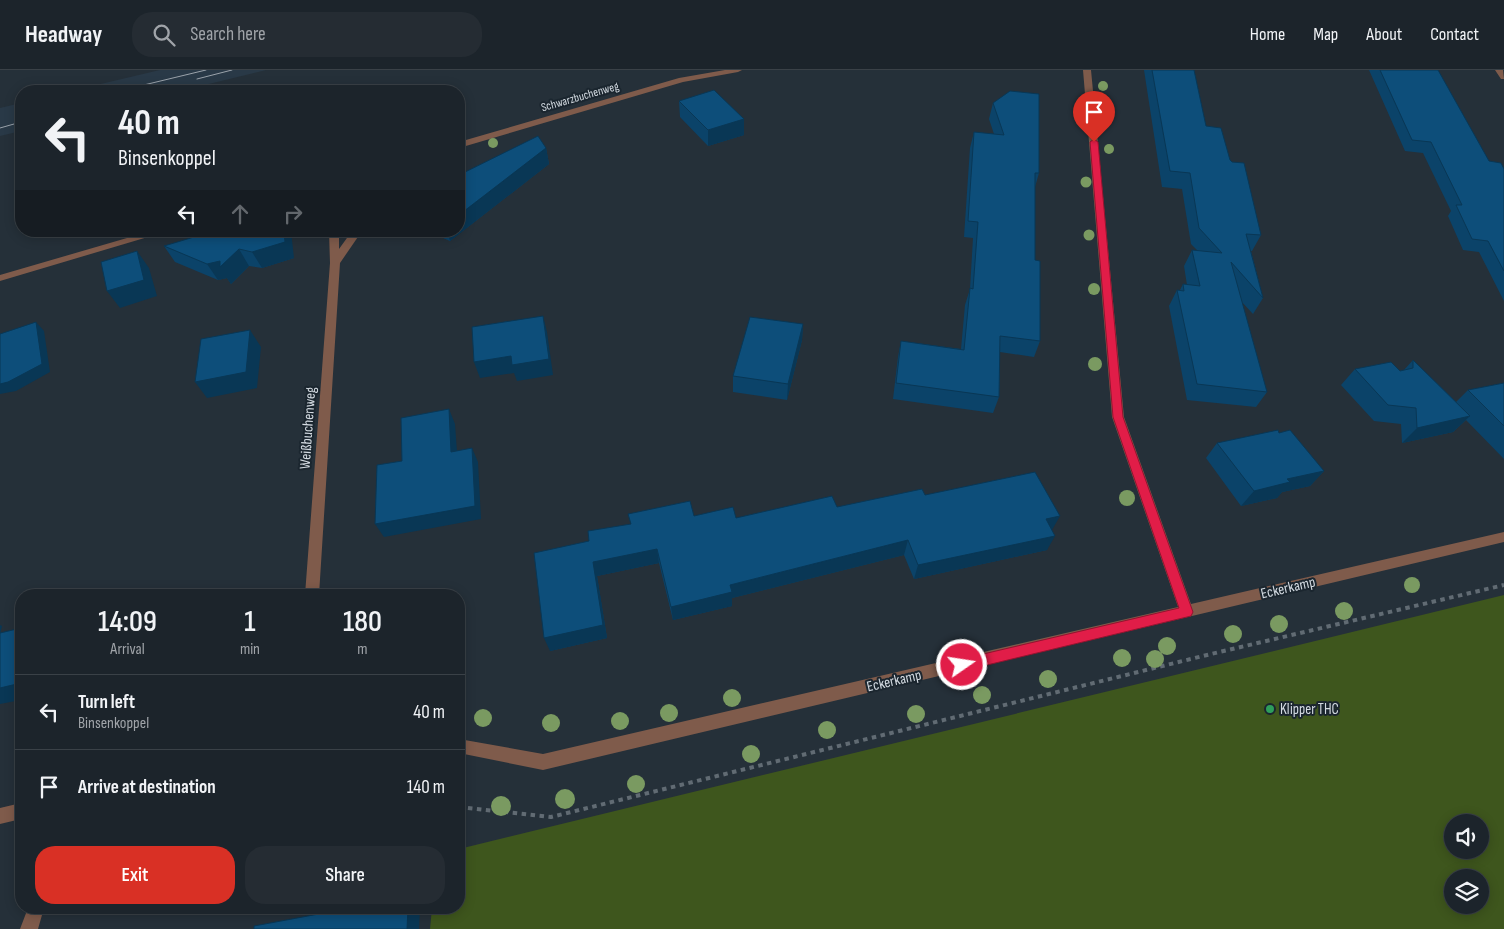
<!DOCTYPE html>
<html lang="en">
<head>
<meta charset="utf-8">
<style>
	:root { --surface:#1c242b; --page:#252c33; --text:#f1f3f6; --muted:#a0a4a9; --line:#3a4147; --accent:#d93025 }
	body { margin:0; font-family:"Sofia Sans Condensed",sans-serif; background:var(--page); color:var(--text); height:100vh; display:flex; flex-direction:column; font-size:19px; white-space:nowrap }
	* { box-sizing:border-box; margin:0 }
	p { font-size:16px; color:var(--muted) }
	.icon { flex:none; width:28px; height:28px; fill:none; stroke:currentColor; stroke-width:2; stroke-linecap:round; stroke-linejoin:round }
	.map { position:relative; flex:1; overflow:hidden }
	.details { position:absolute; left:15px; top:519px; width:450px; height:325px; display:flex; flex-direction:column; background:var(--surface); border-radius:20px; box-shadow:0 2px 12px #0003,0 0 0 1px var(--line) }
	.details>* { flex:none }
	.hud { position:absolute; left:15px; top:15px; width:450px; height:152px; border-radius:20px; box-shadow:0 2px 12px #0003,0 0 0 1px var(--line); background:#1c242b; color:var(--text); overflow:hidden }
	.fabs { position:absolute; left:1444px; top:744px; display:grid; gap:10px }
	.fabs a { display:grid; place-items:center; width:45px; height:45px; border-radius:50%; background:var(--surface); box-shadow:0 2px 12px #0003,0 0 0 1px var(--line); font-size:25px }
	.pin { position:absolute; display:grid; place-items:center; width:42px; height:42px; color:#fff; margin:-51px -21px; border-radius:50% 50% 50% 0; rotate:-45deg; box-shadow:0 0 5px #0007 }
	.pin .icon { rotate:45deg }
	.me { position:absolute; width:55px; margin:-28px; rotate:77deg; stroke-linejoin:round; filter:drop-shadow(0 0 4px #0008) }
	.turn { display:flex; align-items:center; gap:18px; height:105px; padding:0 20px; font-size:22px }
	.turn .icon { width:65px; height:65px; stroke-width:2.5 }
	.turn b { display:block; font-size:35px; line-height:42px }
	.lanes { display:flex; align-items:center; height:48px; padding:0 20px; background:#0003; justify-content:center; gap:25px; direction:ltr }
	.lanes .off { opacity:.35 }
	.eta { display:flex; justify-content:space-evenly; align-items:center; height:85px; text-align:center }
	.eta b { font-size:30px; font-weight:600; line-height:35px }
	.button { display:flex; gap:10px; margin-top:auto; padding:10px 20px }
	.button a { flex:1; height:58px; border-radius:20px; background:var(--accent); color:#fff; font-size:20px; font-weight:600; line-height:58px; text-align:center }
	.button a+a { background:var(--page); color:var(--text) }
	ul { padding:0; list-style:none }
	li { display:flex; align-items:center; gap:15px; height:75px; padding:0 20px; border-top:1px solid var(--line) }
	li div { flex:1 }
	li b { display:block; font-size:19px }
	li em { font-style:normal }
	header { display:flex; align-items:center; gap:30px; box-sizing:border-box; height:70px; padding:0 25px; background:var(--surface); border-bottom:1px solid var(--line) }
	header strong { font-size:24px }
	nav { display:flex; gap:28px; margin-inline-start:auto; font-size:18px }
	.search { width:350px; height:45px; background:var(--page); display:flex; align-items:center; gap:12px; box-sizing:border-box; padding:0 18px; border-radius:20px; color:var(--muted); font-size:19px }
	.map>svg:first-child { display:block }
	.built { fill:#293947 }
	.green { fill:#3e561d; fill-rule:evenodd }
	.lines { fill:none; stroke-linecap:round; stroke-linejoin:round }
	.path { stroke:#616b73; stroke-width:4; stroke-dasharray:4.5 4.5; stroke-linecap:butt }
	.minor { fill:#7f5b4b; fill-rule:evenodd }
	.tram { stroke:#9ba3ab; stroke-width:1 }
	.tree { fill:#7a9a61 }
	.wall { fill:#0b4369 }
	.shaded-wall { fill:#093755 }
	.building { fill:#0d4e7a; stroke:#093755 }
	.route { fill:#e11d48; stroke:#92132f }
	.leisure-dot { fill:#2e9e5b; stroke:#1b262f; stroke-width:2 }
	.labels { text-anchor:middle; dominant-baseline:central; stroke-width:4; stroke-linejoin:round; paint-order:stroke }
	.far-street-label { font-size:12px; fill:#d3dae1; stroke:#1b262f }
	.street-label { font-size:15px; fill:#d3dae1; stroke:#1b262f }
	.poi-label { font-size:15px; fill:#d3dae1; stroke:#1b262f; text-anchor:start }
</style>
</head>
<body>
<header>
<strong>Headway</strong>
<div class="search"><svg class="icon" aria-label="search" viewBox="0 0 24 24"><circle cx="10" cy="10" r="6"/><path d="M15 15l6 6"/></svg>Search here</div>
<nav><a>Home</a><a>Map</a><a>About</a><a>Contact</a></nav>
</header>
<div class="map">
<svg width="1504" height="859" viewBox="0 0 1504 859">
	<rect width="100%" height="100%" fill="#253039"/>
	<path class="built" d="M160,0H266L180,21H71Z
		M21,33V61L0,66V38Z"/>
	<path class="green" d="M1504,525V859H430L432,838H459V779ZM1452,752H1480V780H1452ZM1452,808H1480V835H1452Z"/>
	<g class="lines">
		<path class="path" d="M459,737L551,747L1211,584L1504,515"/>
		<path class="minor" d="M725,0H742L738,2L683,12L459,78V72L679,8Z
			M1083,0H1091L1124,347L1191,534L1504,462V472L543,700L459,683V669L543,684L1178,537L1112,347Z
			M1495,0H1503L1504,9H1501Z
			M151,161H168L0,211V205Z
			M329,161H339V179L352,161H362L340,193L319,525H305L330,193Z
			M21,733V749L0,754V738Z
			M28,838H44L38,859H20Z"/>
		<path class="tram" d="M197,9L232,0
			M119,21L206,0
			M0,58L21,52"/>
	</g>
	<g class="tree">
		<circle cx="1103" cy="16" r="5"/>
		<circle cx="1080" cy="43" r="5"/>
		<circle cx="493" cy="73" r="5"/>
		<circle cx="1109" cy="79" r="5"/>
		<circle cx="1086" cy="112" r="5.5"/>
		<circle cx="1089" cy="165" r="5.5"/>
		<circle cx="1094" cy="219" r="6"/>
		<circle cx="1095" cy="294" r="7"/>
		<circle cx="1127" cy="428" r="8"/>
		<circle cx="1412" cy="515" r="8"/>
		<circle cx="1344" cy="541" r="9"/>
		<circle cx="1279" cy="554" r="9"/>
		<circle cx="1233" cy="564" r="9"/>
		<circle cx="1167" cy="576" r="9"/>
		<circle cx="1122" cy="588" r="9"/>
		<circle cx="1155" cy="589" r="9"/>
		<circle cx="1048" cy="609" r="9"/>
		<circle cx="982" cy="625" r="9"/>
		<circle cx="732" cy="628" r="9"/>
		<circle cx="669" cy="643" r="9"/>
		<circle cx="916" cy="644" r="9"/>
		<circle cx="483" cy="648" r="9"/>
		<circle cx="620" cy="651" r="9"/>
		<circle cx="551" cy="653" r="9"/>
		<circle cx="827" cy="660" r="9"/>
		<circle cx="751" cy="684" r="9"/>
		<circle cx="636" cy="714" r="9"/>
		<circle cx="565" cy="729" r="10"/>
		<circle cx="501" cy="736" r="10"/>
	</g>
	<path class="wall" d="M1144,0H1194L1206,56L1230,90L1261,165L1252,181H1251L1263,228L1253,244L1241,231L1267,322L1256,337L1187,330L1169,236L1177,220H1180L1183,214L1187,215L1184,196L1192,180H1197L1191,174L1182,119L1162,117Z
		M1369,0H1438L1489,91L1504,99V231L1479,182L1463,180L1448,146L1451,141L1423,83L1405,81Z
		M679,31L744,49V65L708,76L680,47Z
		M993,33L1039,103L1035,117V190L1040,271L1034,287L1000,282L999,327L993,343L893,329L898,287L901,271L961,279L965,235L970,219L973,168L964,167L970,78L974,62L994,64L989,49Z
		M546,78L549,94L450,171L427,161H459Z
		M214,161L294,188L262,198L249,196L231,214L227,208L218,210L175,192L164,176Z
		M803,254L802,270L787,330L733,322V306Z
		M1413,290L1456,332L1468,320L1504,313V389L1466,350L1453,362L1402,373L1401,354L1374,351L1341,315L1355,299L1400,301L1404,300Z
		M1279,363L1324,401L1310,416L1282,422L1277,428L1241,436L1206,388L1217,373Z
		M925,425L1052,460L1047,480L914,509L904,485L732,528V536L673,550L659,493L597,506L607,568L550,581L589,471L694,446L736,448L837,437Z"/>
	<path class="shaded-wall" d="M744,49V65L708,76V60Z
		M546,78L549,94L450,171L447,161H459V145Z
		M284,161H291L294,188L262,198L252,182Z
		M239,179L249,196L231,214L227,208L218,210L207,194Z
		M137,181L149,198L157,226L120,238L107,221Z
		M543,246L547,262L553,305L517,311L514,303L480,308L474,292Z
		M36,252L44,261L50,302L16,321L0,324V314Z
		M803,254L802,270L787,330L788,314Z
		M250,260L261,277L257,318L207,328L195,312Z
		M449,339L455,354L458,396L451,382Z
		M1470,346L1453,362L1402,373L1417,358Z
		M472,378L478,392L481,449L384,467L375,454Z
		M1324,401L1310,416L1282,422L1277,428L1241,436L1254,421L1287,409Z
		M1060,446L1052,460L1046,449Z
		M1055,466L1047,480L914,509L918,495Z
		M908,470L904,485L732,528V536L673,550L671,537L730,515Z
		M657,479L659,493L597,506L607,568L550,581L544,568L593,492Z
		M0,555L2,556L0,564Z
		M21,613V630L0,634V618Z
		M408,838H420L419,859H407Z"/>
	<path class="building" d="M1152,0H1194L1206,56L1221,58L1230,90L1232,92L1244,93L1261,165L1246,164L1263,228L1231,192L1267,322L1197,314L1177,220L1184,221L1183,214L1200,216L1192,180L1222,183L1199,158L1190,103L1170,101Z
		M1380,0H1438L1489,91L1501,93L1504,99V201L1488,171L1472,169L1456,135H1462L1431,72L1412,70Z
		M364,19L365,21H356Z
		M714,20L744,49L708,60L679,31Z
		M1010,21L1039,24V103H1035V190L1040,191V271L1000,266L999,327L896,313L901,271L964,280L970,218L973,219L978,152L968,151L974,62L1004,65L993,33Z
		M538,66L546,78L459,145V105Z
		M214,161H284L285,172L252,182L239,179L220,197V191L207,194L164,176Z
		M137,181L144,210L107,221L101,192Z
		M543,246L549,289L512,295L511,286L474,292L472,257Z
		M750,247L803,254L788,314L733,306Z
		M36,252L42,294L8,312L0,314V264Z
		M250,260L246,302L195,312L201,269Z
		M1413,290L1470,346L1417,358L1416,338L1388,335L1355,299L1391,292L1400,301L1413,298Z
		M1504,313V356L1468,320Z
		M449,339L451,382L472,378L475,436L375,454L377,395L402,391L401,348Z
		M1278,360L1279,363L1290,360L1324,401L1287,409L1290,412L1254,421L1217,373Z
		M1035,402L1060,446L1046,449L1055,466L918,495L908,470L730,515L732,522L671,537L657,479L593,492L603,555L544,568L534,483L589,471L588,461L631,454L628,444L690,431L694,446L733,437L736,448L832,426L837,437L922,419L925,425Z
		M21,558V613L0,618V563Z
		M351,838H408L407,859H254V856Z"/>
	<path class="route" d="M1094,69L1098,72L1123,347L1193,542L1191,546L1187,547L962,601L957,599L955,595L957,591L962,589L1179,538L1113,347L1090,72Z"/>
	<circle class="leisure-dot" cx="1270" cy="639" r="5"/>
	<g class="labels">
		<g class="far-street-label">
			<text transform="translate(580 27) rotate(-16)">Schwarzbuchenweg</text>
		</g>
		<g class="street-label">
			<text transform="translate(308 358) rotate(-86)">Weißbuchenweg</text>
			<text transform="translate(1288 518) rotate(-13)">Eckerkamp</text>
			<text transform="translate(894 611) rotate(-13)">Eckerkamp</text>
		</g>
		<g class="poi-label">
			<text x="1280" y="639">Klipper THC</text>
		</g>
	</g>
</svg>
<div class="fabs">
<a><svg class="icon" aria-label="sound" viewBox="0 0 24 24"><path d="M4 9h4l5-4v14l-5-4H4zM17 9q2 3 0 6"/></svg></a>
<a><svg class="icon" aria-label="layers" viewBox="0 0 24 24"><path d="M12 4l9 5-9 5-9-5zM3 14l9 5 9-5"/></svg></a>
</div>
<div class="pin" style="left:1094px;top:72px;background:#d93025"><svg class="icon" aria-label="arrive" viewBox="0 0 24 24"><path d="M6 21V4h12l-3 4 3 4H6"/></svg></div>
<svg class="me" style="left:962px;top:595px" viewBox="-20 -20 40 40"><circle r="17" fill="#e11d48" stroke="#fff" stroke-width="3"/><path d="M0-11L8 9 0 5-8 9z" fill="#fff"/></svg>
<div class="hud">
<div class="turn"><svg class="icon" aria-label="left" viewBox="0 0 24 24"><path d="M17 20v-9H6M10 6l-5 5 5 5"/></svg><div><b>40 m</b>Binsenkoppel</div></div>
<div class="lanes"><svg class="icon" aria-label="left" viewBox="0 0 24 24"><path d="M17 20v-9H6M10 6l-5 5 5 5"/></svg><svg class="icon off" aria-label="ahead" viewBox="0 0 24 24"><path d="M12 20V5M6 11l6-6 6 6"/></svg><svg class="icon off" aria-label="right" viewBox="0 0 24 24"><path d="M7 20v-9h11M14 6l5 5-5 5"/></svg></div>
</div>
<section class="details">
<div class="eta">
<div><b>14:09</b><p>Arrival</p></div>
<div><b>1</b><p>min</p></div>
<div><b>180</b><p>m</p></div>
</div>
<ul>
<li><svg class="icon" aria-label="left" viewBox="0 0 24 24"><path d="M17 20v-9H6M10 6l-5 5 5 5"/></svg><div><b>Turn left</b><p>Binsenkoppel</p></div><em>40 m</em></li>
<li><svg class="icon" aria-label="arrive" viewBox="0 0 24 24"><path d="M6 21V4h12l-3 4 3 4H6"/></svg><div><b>Arrive at destination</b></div><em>140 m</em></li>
</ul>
<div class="button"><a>Exit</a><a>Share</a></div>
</section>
</div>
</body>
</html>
